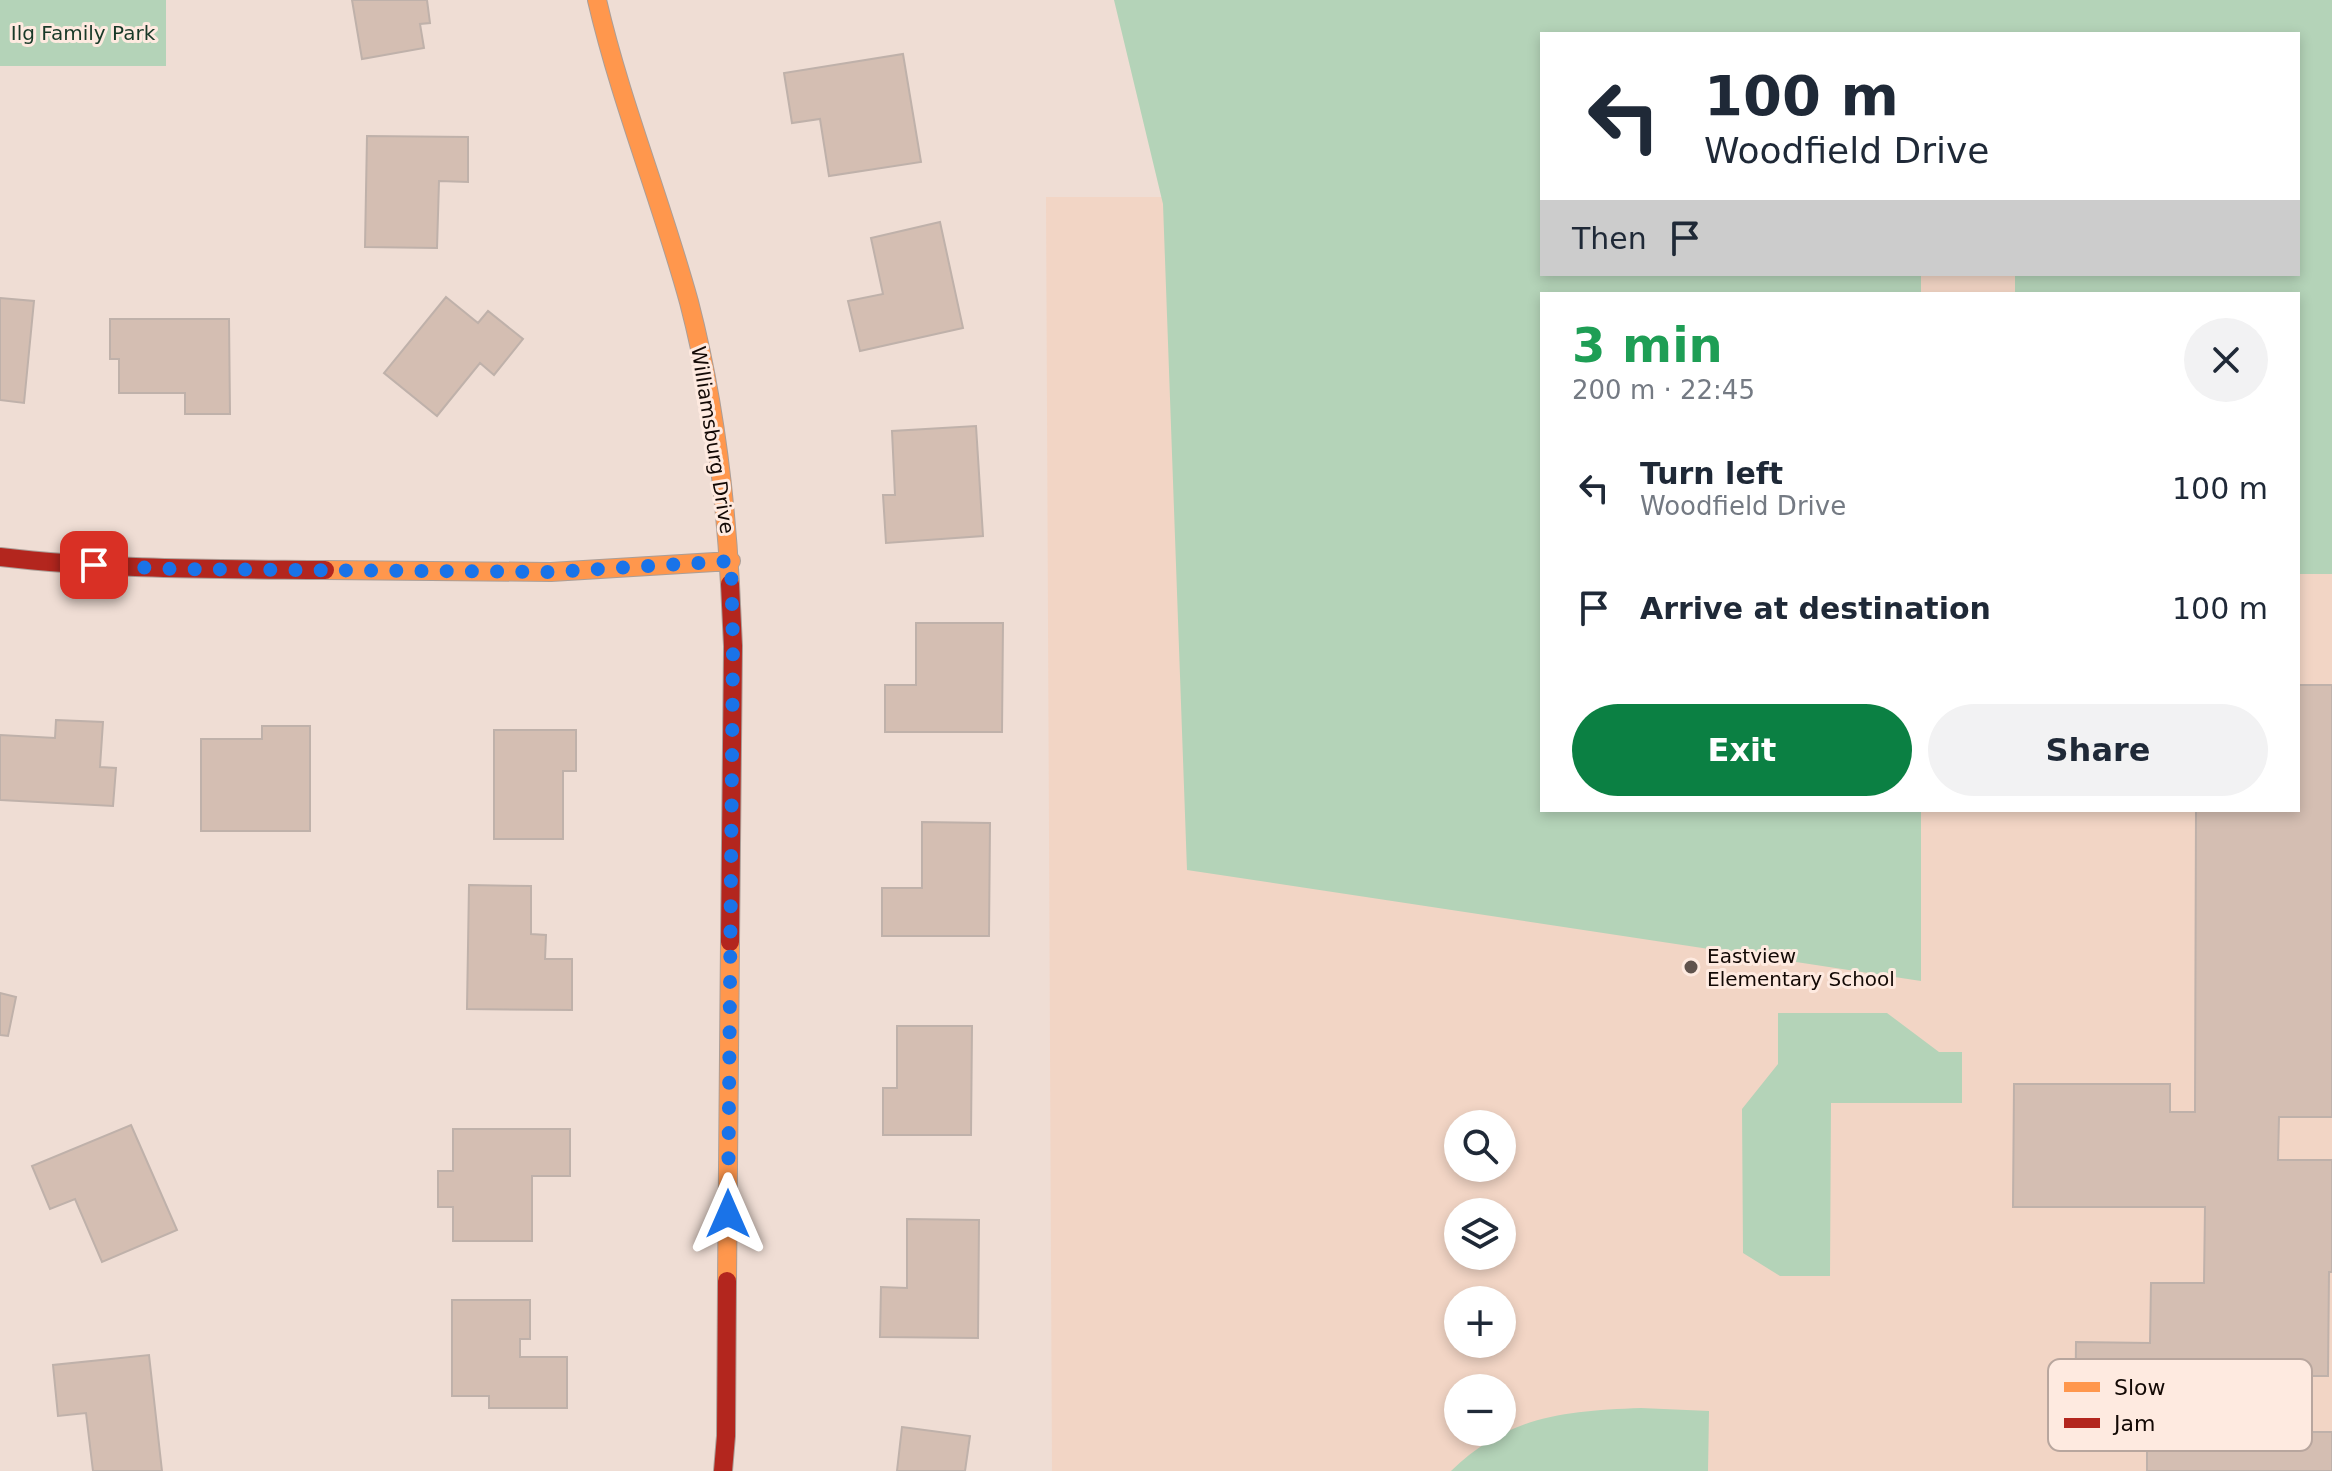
<!DOCTYPE html>
<html lang="en">
<head>
<meta charset="utf-8">
<style>
	:root { --surface:#fff; --page:#f2f2f3; --text:#1f2937; --muted:#747a83; --accent:#0b8043 }
	body { margin:0; font-family:"DejaVu Sans",sans-serif; background:var(--page); color:var(--text); height:100vh; display:flex; flex-direction:column; font-size:30px; white-space:nowrap }
	* { box-sizing:border-box; margin:0 }
	p { font-size:26px; color:var(--muted) }
	.icon { flex:none; width:44px; height:44px; fill:none; stroke:currentColor; stroke-width:2; stroke-linecap:round; stroke-linejoin:round }
	.map { position:relative; flex:1; overflow:hidden }
	.sheet { position:absolute; left:1540px; top:292px; width:760px; height:520px; display:flex; flex-direction:column; background:var(--surface); border-radius:0px; box-shadow:0 4px 12px #0003 }
	.sheet>* { flex:none }
	.hud { position:absolute; left:1540px; top:32px; width:760px; height:244px; border-radius:0px; box-shadow:0 4px 12px #0003; background:#fff; color:var(--text); overflow:hidden }
	.buttons { position:absolute; left:1444px; top:1110px; display:grid; gap:16px }
	.buttons a { display:grid; place-items:center; width:72px; height:72px; border-radius:50%; background:var(--surface); box-shadow:0 4px 12px #0003; font-size:40px }
	.pin { position:absolute; display:grid; place-items:center; width:68px; height:68px; color:#fff; margin:-34px; border-radius:16px; box-shadow:0 4px 12px #0006 }
	.me { position:absolute; width:88px; margin:-44px; rotate:0deg; stroke-linejoin:round; filter:drop-shadow(0 0 6px #0008) }
	.turn { display:flex; align-items:center; gap:28px; height:168px; padding:0 32px; font-size:36px }
	.turn .icon { width:104px; height:104px; stroke-width:2.5 }
	.turn b { display:block; font-size:56px; line-height:68px }
	.then { display:flex; align-items:center; height:76px; padding:0 32px; background:#0003; gap:16px; font-size:30px }
	.round { display:grid; place-items:center; flex:none; width:84px; height:84px; border-radius:42px; background:var(--page) }
	.headline { display:flex; align-items:center; justify-content:space-between; height:136px; padding:0 32px }
	h1 { font-size:48px; font-weight:800; line-height:60px; color:#1e9e55 }
	.button { display:flex; gap:16px; margin-top:auto; padding:16px 32px }
	.button a { flex:1; height:92px; border-radius:48px; background:var(--accent); color:#fff; font-size:32px; font-weight:800; line-height:92px; text-align:center }
	.button a+a { background:var(--page); color:var(--text) }
	ul { padding:0; list-style:none }
	li { display:flex; align-items:center; gap:24px; height:120px; padding:0 32px }
	li div { flex:1 }
	li b { display:block; font-size:30px }
	li em { font-style:normal }
	.map>svg:first-child { display:block }
	.built { fill:#f2d5c5; fill-rule:evenodd }
	.green { fill:#b4d3b8 }
	.building { fill:#d4beb2; stroke:#bfb1aa; stroke-width:2 }
	.lines { fill:none; stroke-linecap:round; stroke-linejoin:round }
	.slow-casing { stroke:#ab9e97; stroke-width:20 }
	.jam-casing { stroke:#ab9e97; stroke-width:20 }
	.slow { stroke:#ff974d; stroke-width:18 }
	.jam { stroke:#b3261e; stroke-width:18 }
	.route { stroke:#1a73e8; stroke-width:14; stroke-dasharray:0 25.2 }
	.poi-dot { fill:#60534d; stroke:#feeae0; stroke-width:3 }
	.labels { text-anchor:middle; dominant-baseline:central; stroke-width:6; stroke-linejoin:round; paint-order:stroke }
	.park-label { font-size:20px; fill:#183928; stroke:#feeae0 }
	.street-label { font-size:20px; fill:#130905; stroke:#feeae0 }
	.poi-label { font-size:20px; fill:#130905; stroke:#feeae0; text-anchor:start }
	.key { fill:#feeae0; stroke:#b8a69e; stroke-width:2 }
	.key-label { font-size:22px; fill:#130905 }
</style>
</head>
<body>
<div class="map">
<svg width="2332" height="1471" viewBox="0 0 2332 1471">
	<rect width="100%" height="100%" fill="#efddd4"/>
	<path class="built" d="M1046,197H1542V274H2298L2332,198V1471H1052ZM1542,294H2298V810H1542ZM1458,1124H1502V1168H1458ZM1458,1212H1502V1256H1458ZM1458,1300H1502V1344H1458ZM1458,1388H1502V1432H1458Z"/>
	<path class="green" d="M0,0H166V66H0Z
		M1114,0H2332V574H2298V294H2015V274H2298V34H1542V274H1921V294H1542V810H1921V981L1187,870L1163,204Z
		M1778,1013H1887L1939,1052H1962V1103H1831L1830,1276H1780L1743,1253L1742,1109L1778,1064Z
		M1641,1408L1709,1411L1708,1471H1451C1508,1416 1564,1411 1641,1408Z"/>
	<path class="building" d="M352,0H427L430,23L420,24L424,48L362,59Z
		M903,54L921,162L829,176L820,119L792,123L784,73Z
		M367,136L468,137V182L439,181L437,248L365,247Z
		M940,222L963,328L860,351L848,301L883,294L871,238Z
		M446,297L478,323L488,311L523,339L494,375L480,363L437,416L384,373Z
		M0,298L34,301L24,403L0,400Z
		M110,319H229L230,414H185V393H119V359H110Z
		M976,426L983,536L886,543L883,495H895L892,431Z
		M916,623H1003L1002,732H885V685H916Z
		M2298,685H2332V1117H2279L2278,1160H2332V1272H2329L2328,1376H2299L2298,1432H2332V1471H2147V1444H2075L2076,1342L2150,1343L2151,1283H2204L2205,1207H2013L2014,1084H2170V1112H2195L2196,810H2298Z
		M56,720L103,722L100,767L116,768L113,806L0,800V735L55,738Z
		M262,726H310V831H201V739H262Z
		M494,730H576V771H563V839H494Z
		M922,822L990,823L989,936H882V888H922Z
		M469,885L531,886V934L546,935L545,959H572V1010L467,1009Z
		M0,993L16,997L8,1036L0,1035Z
		M897,1026H972L971,1135H883V1088H897Z
		M131,1125L177,1230L102,1262L75,1199L50,1209L32,1166Z
		M453,1129H570V1176H532V1241H453V1207H438V1171H453Z
		M907,1219L979,1220L978,1338L880,1337L881,1287L907,1288Z
		M452,1300H530V1339H520V1357H567V1408H489V1396H452Z
		M149,1355L162,1471H93L86,1413L58,1416L53,1365Z
		M902,1427L970,1436L965,1471H897Z"/>
	<g class="lines">
		<g class="slow-casing">
			<path id="slow" d="M597,0C621,103 661,200 689,302C713,394 725,489 730,584
				M325,570L551,572L731,561
				M727,1281L730,942"/>
		</g>
		<g class="jam-casing">
			<path id="jam" d="M0,557C108,570 217,569 325,570
				M730,584L733,646L730,942
				M723,1471L726,1436L727,1281"/>
		</g>
		<use href="#slow" class="slow"/>
		<use href="#jam" class="jam"/>
	</g>
	<g class="lines">
		<path class="route" d="M94,565L172,569L551,572L731,561L733,646L728,1214"/>
	</g>
	<circle class="poi-dot" cx="1691" cy="967" r="8"/>
	<g class="labels">
		<g class="park-label">
			<text x="83" y="33">Ilg Family Park</text>
		</g>
		<g class="street-label">
			<text transform="translate(713 440) rotate(81)">Williamsburg Drive</text>
		</g>
		<g class="poi-label">
			<text x="1707" y="956">Eastview<tspan x="1707" dy="23">Elementary School</tspan></text>
		</g>
	</g>
	<rect x="2048" y="1359" width="264" height="92" rx="12" class="key"/>
	<rect x="2064" y="1382" width="36" height="10" fill="#ff974d"/>
	<rect x="2064" y="1418" width="36" height="10" fill="#b3261e"/>
	<g class="key-label">
		<text x="2114" y="1395">Slow</text>
		<text x="2114" y="1431">Jam</text>
	</g>
</svg>
<div class="buttons">
<a><svg class="icon" aria-label="search" viewBox="0 0 24 24"><circle cx="10" cy="10" r="6"/><path d="M15 15l6 6"/></svg></a>
<a><svg class="icon" aria-label="layers" viewBox="0 0 24 24"><path d="M12 4l9 5-9 5-9-5zM3 14l9 5 9-5"/></svg></a>
<a>+</a>
<a>−</a>
</div>
<div class="pin" style="left:94px;top:565px;background:#d93025"><svg class="icon" aria-label="arrive" viewBox="0 0 24 24"><path d="M6 21V4h12l-3 4 3 4H6"/></svg></div>
<svg class="me" style="left:728px;top:1214px" viewBox="-20 -20 40 40"><path d="M0-17L14 15 0 8-14 15z" fill="#1a73e8" stroke="#fff" stroke-width="4"/></svg>
<div class="hud">
<div class="turn"><svg class="icon" aria-label="left" viewBox="0 0 24 24"><path d="M17 20v-9H6M10 6l-5 5 5 5"/></svg><div><b>100 m</b>Woodfield Drive</div></div>
<div class="then">Then<svg class="icon" aria-label="arrive" viewBox="0 0 24 24"><path d="M6 21V4h12l-3 4 3 4H6"/></svg></div>
</div>
<section class="sheet">
<div class="headline"><div><h1>3 min</h1><p>200 m · 22:45</p></div><a class="round"><svg class="icon" aria-label="close" viewBox="0 0 24 24"><path d="M6 6l12 12M18 6L6 18"/></svg></a></div>
<ul>
<li><svg class="icon" aria-label="left" viewBox="0 0 24 24"><path d="M17 20v-9H6M10 6l-5 5 5 5"/></svg><div><b>Turn left</b><p>Woodfield Drive</p></div><em>100 m</em></li>
<li><svg class="icon" aria-label="arrive" viewBox="0 0 24 24"><path d="M6 21V4h12l-3 4 3 4H6"/></svg><div><b>Arrive at destination</b></div><em>100 m</em></li>
</ul>
<div class="button"><a>Exit</a><a>Share</a></div>
</section>
</div>
</body>
</html>
